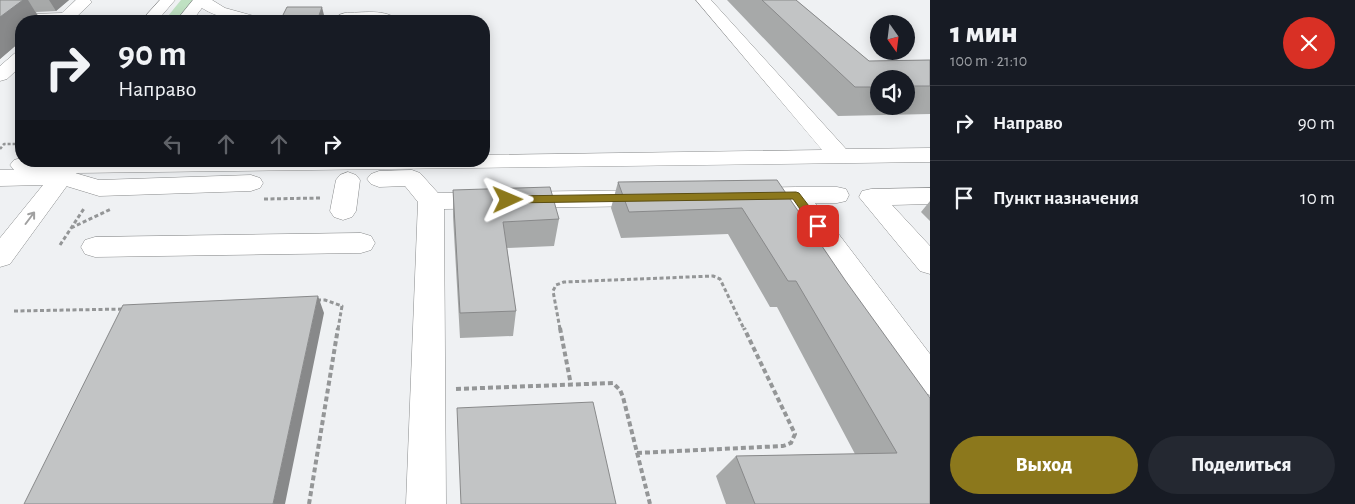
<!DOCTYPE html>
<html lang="ru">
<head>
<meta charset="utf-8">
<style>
	:root { --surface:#171b24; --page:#242831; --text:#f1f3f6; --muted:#9ea1a6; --line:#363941; --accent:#8c781c }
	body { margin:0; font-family:"Alegreya Sans",sans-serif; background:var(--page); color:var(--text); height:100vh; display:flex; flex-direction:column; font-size:19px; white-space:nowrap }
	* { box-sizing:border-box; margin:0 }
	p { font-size:16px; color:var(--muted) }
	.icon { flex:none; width:28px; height:28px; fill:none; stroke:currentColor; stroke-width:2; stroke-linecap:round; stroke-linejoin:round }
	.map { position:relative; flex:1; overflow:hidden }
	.panel { display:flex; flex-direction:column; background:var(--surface); width:425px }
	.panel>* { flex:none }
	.top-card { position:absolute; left:15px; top:15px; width:475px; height:152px; border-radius:20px; box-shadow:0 2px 12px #0003; background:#171b24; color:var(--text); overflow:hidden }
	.needle { width:32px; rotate:166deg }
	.tools { position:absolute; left:870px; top:15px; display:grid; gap:10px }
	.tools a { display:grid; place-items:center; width:45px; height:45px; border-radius:50%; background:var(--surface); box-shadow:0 2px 12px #0003; font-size:25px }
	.pin { position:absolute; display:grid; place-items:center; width:42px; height:42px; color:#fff; margin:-21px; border-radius:10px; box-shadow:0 2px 8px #0006 }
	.me { position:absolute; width:55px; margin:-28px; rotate:89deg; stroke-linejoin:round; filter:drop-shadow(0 0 4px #0008) }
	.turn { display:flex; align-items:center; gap:18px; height:105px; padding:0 20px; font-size:22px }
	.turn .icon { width:65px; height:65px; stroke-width:2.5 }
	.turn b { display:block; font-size:35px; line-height:42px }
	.lanes { display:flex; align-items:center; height:48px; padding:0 20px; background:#0003; justify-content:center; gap:25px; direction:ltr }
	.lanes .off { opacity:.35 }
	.round { display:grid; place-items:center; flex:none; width:52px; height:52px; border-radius:26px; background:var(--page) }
	.head { display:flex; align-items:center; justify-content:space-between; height:85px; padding:0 20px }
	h1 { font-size:30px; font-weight:800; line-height:38px }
	.cta { display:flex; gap:10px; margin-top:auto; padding:10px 20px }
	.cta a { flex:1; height:58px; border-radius:30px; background:var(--accent); color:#fff; font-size:20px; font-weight:800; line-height:58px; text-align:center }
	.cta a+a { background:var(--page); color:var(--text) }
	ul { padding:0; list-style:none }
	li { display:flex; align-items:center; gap:15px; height:75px; padding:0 20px; border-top:1px solid var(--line) }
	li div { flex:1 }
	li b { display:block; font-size:19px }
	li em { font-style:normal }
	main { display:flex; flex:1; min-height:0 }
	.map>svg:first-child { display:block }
	.green { fill:#bfe1c2 }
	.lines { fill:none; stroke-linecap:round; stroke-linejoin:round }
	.minor-casing { stroke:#898b8c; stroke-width:1 }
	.major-casing { stroke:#898b8c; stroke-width:1 }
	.path-far2 { stroke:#949697; stroke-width:2.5; stroke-dasharray:3 2; stroke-linecap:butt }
	.path-far1 { stroke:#949697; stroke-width:3; stroke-dasharray:4 2.5; stroke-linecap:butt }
	.path { stroke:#949697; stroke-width:4; stroke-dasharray:5 3; stroke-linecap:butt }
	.minor { fill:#fff; fill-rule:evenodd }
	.major { fill:#fff; fill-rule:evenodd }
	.wall { fill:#a7a9a9; fill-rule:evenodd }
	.shaded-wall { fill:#88898a }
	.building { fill:#c2c4c5; stroke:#88898a }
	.oneway { stroke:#a0a0a0 }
	.route { fill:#8c781c; stroke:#5b4e12 }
</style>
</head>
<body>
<main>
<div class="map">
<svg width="930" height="504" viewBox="0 0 930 504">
	<rect width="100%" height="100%" fill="#eff1f3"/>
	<path class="green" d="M181,0H194L177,21H164Z"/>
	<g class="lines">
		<g class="minor-casing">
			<path id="minor" d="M76,0H90L92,2L72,21H21V24L0,25V15L62,13Z
				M194,0H212L225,8L261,18L263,21C243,22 206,18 194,0Z
				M696,0H711L846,149L930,148V162L75,173L99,180L251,175L260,178L263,183L260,188L251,191L99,196L53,182L49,177L52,173L14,170L10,165L14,160L21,158V161H484V155L822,150Z
				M345,13C360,13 388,8 398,21H336L339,15Z
				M21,52V66L7,79L0,81V66L15,53Z
				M412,170L420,173L438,193L650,190L659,192L662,198L659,204L650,206L444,209L446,504H406L418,202L405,186L379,187L371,184L367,179L371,174L379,171Z
				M348,172L356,175L360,180L356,211L352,217L343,220L334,217L330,211L336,180L340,175Z
				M796,187H837L846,189L849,195L846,201L837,203H815L930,354V395L918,391L789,204H750L741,202L738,196L741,190L750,188Z
				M930,188V204L892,205L930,246V274L920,271L859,197L862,191L871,189Z
				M361,233L371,236L375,243L371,250L361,253L95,257L85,254L81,247L85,240L95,237Z"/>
		</g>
		<g class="major-casing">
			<path id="major" d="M160,0H175L157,21H141Z
				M193,0H208L192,21H176Z
				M62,161H85L10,264L0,267V238L43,185L0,186V170H55Z"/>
		</g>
		<path class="path-far2" d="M0,149L4,144H21"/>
		<path class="path-far1" d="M264,199L322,198
			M71,228L111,209
			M60,245L85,207
			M317,300H325L342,306L338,329
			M14,311L125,309
			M560,329L553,291L556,285L564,282L713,276L720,279L744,329"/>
		<path class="path" d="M560,328L571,385
			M456,389L613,383L620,390L623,397L650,504
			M637,453L783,446L791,443L795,434L744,328
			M309,504L338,328"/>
		<use href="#minor" class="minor"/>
		<use href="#major" class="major"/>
	</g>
	<path class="wall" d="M0,0H69L56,11L36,12L41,21H21V41L0,59Z
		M727,0H796L869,61L930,60V114L838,116ZM879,79H906V106H879Z
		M777,180L930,504H726L716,476L736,456L855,454L777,307H770L728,234L621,238L611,208L618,182Z
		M453,190L559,219L554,246L507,248L516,311L513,336L460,338L453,217Z
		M930,201V221L921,212Z"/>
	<path class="shaded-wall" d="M23,0H28L41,21H21V41L0,59V17Z
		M49,0H69L56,11Z
		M322,7L325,19L324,21H317Z
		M318,296L324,313L285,504H273Z"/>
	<path class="building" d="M0,0H23L0,17Z
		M762,0H796L869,61L930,60V86H906V79H879V87H855Z
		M287,7H322L317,21H280Z
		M777,180L845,280L930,398V504H755L736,456L897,453L796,281H788L742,208L629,212L618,182Z
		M550,187L559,219L503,222L516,311L460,313L453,190Z
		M318,296L273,504H24L123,305Z
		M593,402L616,504H461L457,408Z"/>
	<defs><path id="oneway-shaft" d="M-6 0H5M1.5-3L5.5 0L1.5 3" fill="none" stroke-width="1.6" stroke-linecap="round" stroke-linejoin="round" transform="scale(1.25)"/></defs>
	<use class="oneway" href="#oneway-shaft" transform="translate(30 218) rotate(-53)"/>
	<path class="route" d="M796,192L799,193L822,223L823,226L822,229H814L793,199L508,203L503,200L508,196Z"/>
</svg>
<div class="tools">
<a><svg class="needle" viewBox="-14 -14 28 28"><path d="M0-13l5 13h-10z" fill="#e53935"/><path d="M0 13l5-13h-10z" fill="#9ea1a6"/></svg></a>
<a><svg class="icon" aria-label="sound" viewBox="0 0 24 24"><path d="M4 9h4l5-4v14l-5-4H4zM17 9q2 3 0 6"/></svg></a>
</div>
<div class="pin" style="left:818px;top:226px;background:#d93025"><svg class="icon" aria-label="arrive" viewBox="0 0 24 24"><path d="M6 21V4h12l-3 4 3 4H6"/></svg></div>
<svg class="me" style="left:508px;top:200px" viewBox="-20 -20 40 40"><path d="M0-17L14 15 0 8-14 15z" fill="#8c781c" stroke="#fff" stroke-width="4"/></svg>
<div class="top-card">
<div class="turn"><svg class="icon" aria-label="right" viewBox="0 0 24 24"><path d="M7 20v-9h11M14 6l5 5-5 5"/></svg><div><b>90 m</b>Направо</div></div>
<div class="lanes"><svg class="icon off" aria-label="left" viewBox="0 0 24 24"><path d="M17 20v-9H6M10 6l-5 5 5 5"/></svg><svg class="icon off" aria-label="ahead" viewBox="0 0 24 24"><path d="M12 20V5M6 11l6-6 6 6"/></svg><svg class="icon off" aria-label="ahead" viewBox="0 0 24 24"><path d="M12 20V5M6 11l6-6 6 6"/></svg><svg class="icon" aria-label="right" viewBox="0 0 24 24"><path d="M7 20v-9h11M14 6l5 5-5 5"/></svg></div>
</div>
</div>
<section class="panel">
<div class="head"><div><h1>1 мин</h1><p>100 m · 21:10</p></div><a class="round" style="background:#d93025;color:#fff"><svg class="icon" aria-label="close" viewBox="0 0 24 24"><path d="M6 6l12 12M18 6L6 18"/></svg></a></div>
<ul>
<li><svg class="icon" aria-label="right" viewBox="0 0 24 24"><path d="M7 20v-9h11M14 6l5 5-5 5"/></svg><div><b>Направо</b></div><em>90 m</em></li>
<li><svg class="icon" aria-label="arrive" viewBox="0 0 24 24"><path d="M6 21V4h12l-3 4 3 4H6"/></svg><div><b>Пункт назначения</b></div><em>10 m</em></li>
</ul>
<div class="cta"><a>Выход</a><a>Поделиться</a></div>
</section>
</main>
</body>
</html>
